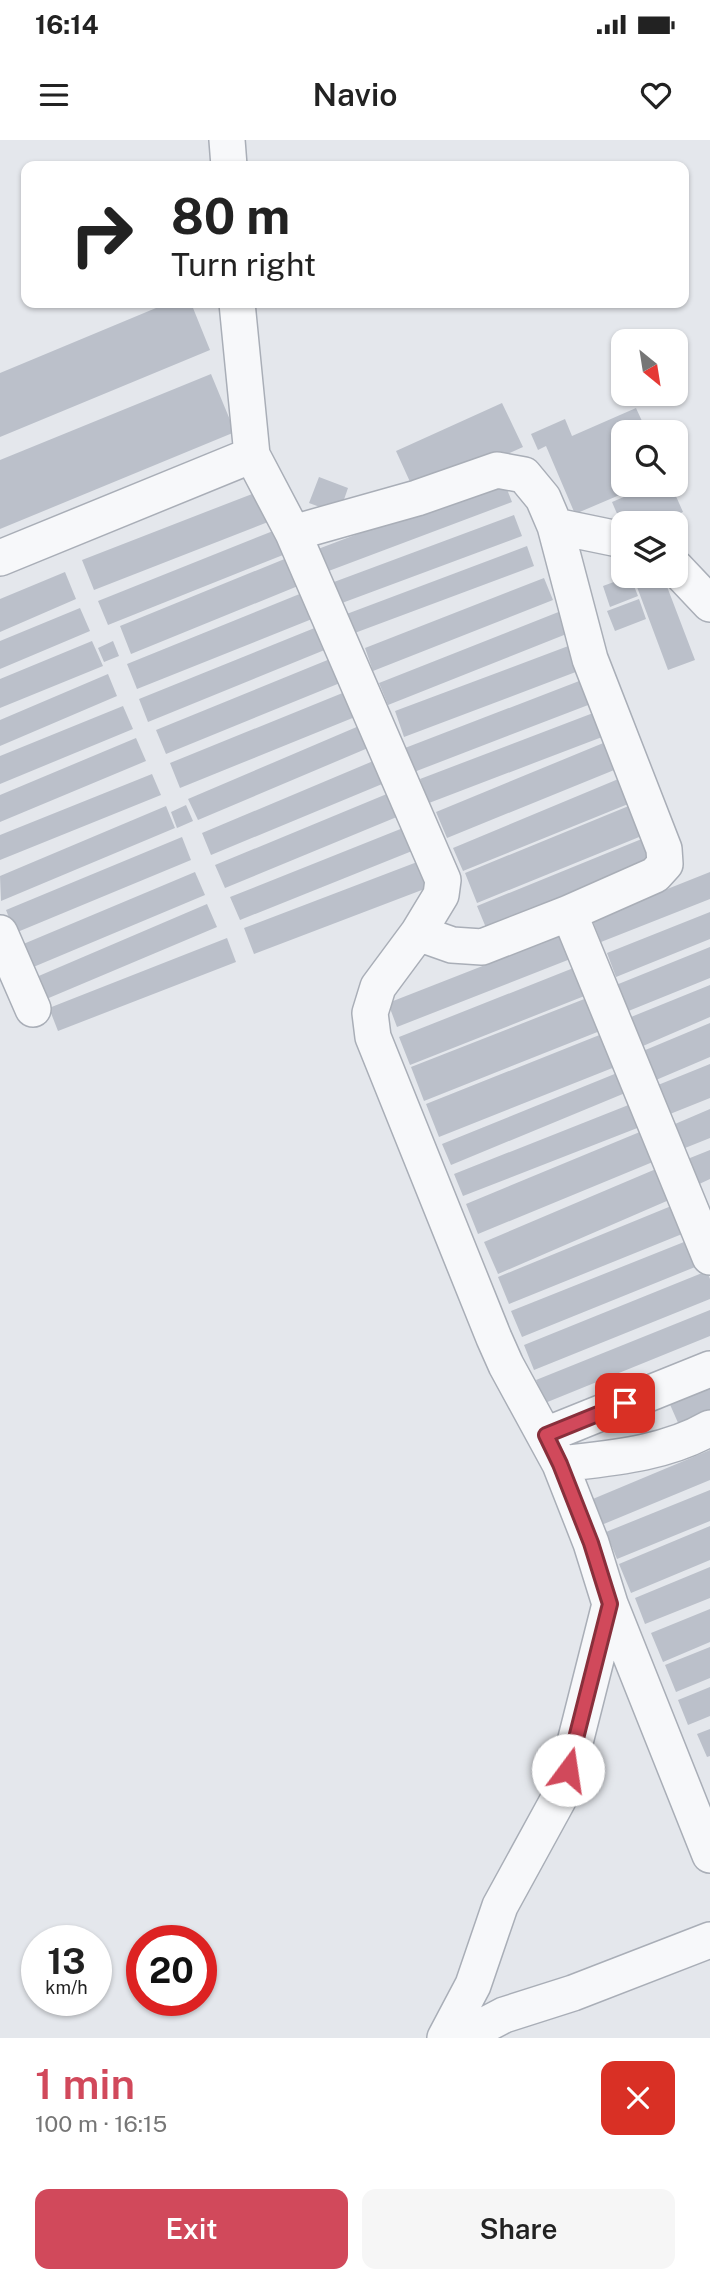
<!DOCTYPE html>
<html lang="en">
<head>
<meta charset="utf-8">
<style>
	:root { --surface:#fff; --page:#f6f6f6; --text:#222; --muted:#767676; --accent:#d1495b }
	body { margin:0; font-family:"Public Sans",sans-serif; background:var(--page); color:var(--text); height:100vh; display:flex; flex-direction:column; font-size:26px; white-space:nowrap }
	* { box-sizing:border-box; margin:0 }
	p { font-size:23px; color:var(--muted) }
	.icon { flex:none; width:38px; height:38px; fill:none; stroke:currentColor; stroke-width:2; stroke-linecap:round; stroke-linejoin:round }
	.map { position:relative; height:1898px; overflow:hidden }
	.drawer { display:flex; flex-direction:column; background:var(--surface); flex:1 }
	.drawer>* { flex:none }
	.top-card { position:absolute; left:21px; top:21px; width:668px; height:147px; border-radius:14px; box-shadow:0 2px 5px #0004; background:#fff; color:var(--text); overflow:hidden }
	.needle { width:46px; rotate:150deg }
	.controls { position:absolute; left:611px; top:189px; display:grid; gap:14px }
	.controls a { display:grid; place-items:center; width:77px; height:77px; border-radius:14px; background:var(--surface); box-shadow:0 2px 5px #0004; font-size:35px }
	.speed { position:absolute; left:21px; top:1785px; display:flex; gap:14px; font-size:35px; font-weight:700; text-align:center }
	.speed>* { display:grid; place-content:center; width:91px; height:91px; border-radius:50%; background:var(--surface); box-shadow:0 2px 5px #0004; line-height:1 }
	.speed small { font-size:18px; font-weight:400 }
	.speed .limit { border:10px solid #d22; background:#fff; color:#111 }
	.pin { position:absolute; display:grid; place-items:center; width:60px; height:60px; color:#fff; margin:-30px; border-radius:14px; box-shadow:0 4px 10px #0006 }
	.me { position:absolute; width:77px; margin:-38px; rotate:14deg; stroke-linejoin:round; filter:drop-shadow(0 0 5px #0008) }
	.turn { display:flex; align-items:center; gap:24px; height:147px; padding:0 35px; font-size:32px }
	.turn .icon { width:91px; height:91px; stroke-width:2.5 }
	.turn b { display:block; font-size:49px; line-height:60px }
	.round { display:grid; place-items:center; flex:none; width:74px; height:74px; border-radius:14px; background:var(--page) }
	.summary { display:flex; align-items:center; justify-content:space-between; height:119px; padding:0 35px }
	h1 { font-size:42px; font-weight:600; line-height:52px; color:var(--accent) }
	.button { display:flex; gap:14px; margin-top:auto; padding:14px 35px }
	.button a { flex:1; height:80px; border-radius:14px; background:var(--accent); color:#fff; font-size:28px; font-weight:600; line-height:80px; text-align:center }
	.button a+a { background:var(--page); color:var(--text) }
	.status { display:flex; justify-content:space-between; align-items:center; height:49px; padding:0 35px; background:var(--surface); direction:ltr }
	.status svg { height:19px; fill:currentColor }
	header { display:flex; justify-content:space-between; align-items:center; height:91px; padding:0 35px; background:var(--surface); font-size:32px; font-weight:600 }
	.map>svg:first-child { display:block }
	.building { fill:#bbc0ca }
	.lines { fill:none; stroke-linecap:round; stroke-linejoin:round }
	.minor-casing { stroke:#a9aeb7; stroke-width:38 }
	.minor { stroke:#f7f8fa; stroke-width:35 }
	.route-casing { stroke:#882f3b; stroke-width:18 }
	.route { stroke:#d1495b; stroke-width:12 }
</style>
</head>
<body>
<div class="status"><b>16:14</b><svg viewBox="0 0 49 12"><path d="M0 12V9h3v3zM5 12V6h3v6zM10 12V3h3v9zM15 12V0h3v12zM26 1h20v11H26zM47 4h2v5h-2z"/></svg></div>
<header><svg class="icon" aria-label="menu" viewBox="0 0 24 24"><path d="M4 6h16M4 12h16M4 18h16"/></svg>Navio<svg class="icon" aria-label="heart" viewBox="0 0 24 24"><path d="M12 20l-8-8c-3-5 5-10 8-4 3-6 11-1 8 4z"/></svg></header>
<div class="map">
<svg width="710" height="1898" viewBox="0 0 710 1898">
	<rect width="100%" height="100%" fill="#e4e7ec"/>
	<path class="building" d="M168,163H191L210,210L0,297V233Z
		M211,234L235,292L0,389V320Z
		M502,263L523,307L416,355L396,311Z
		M636,268L647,292H623V345H643L575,374L546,306L538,310L531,294L565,279L572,296Z
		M319,337L348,348L339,374L309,363Z
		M503,339L512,362L326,432L318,409Z
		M652,345H671L683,372L656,383H621L612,362Z
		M257,352L268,382L94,450L82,420Z
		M514,375L522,396L342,463L334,442Z
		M273,391L283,415L108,485L98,461Z
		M527,406L534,426L352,494L344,475Z
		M287,418L298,446L131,514L120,486Z
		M65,432L76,459L0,492V459Z
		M630,436L638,456L610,467L603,446Z
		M642,436H663L695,520L668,530L634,439Z
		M544,438L553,460L373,531L365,508Z
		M302,453L312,479L137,549L127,524Z
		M639,459L646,479L615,491L607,471Z
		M80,468L90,491L0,529V501Z
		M561,471L569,493L388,565L379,543Z
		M317,487L327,509L148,582L139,559Z
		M92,501L103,526L0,568V539Z
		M113,501L119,516L104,522L98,508Z
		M571,505L581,530L404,597L395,571Z
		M330,519L340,543L166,614L156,590Z
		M108,534L117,556L0,606V580Z
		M587,538L596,562L414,632L405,608Z
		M345,552L355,577L180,648L170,623Z
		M123,566L133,589L0,644V616Z
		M601,570L610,594L429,663L420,639Z
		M359,586L368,608L198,680L188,659Z
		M136,598L146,621L0,682V655Z
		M613,599L624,626L447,698L436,672Z
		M378,619L387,642L211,715L202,693Z
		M152,634L161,655L0,720V695Z
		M628,635L638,660L463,731L453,708Z
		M394,651L404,674L225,748L215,725Z
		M636,663L649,693L477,763L465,733Z
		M186,665L193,681L177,688L171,672Z
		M166,666L175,688L1,761L0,736Z
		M408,686L417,709L240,780L230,757Z
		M649,696L660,725L489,795L477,766Z
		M182,697L191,720L15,793L6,770Z
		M425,719L435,745L254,814L244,788Z
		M195,732L205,755L31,828L21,805Z
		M710,732V759L601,802L592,779Z
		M207,764L217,787L44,860L34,838Z
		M710,772V799L616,837L607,813Z
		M569,792L578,816L397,887L388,863Z
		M227,798L236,822L58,891L49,868Z
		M710,807V838L626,872L616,845Z
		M581,825L592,853L410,925L399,897Z
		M710,845V877L643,906L631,877Z
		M592,856L605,889L424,961L411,927Z
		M710,883V917L656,940L643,911Z
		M607,892L620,925L439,997L426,964Z
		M710,924V958L670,974L658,945Z
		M622,931L630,951L451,1025L442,1004Z
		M636,962L645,985L463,1056L454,1034Z
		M710,969V998L685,1008L675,984Z
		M647,989L660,1019L478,1094L466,1064Z
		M710,1010V1039L695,1046L685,1020Z
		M663,1026L676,1057L498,1134L484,1102Z
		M681,1062L692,1090L509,1164L498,1137Z
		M694,1098L705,1123L522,1197L511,1171Z
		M707,1131L710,1139V1159L534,1230L524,1205Z
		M710,1170V1196L545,1263L536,1240Z
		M710,1243V1272L679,1285L668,1260Z
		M710,1310V1340L599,1386L588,1361Z
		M710,1350V1381L617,1419L606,1392Z
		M710,1386V1420L631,1453L619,1424Z
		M710,1427V1458L645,1484L635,1458Z
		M710,1469V1502L663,1522L651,1493Z
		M710,1507V1538L676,1552L665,1525Z
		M710,1547V1576L688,1585L678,1560Z
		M710,1589V1616L707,1617L697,1594Z"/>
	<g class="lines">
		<g class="minor-casing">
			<path id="minor" d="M227,0L229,26
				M237,163L252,315L293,393L443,740L441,755L418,793L378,847L370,873L373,897L494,1198L506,1225L560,1324L591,1403L610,1464L568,1630L558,1660L500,1766L473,1845L445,1898
				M293,393L417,358L497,330L524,335L543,358L555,386L623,400
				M0,418L252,315
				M676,428L710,464
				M569,773L710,1117
				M0,793L33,869
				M418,793L452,805L482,807L569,773L655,735L665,724L664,709L590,519L555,386
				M546,1295L710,1229
				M560,1324C611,1318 665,1314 710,1288
				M610,1464L710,1715
				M460,1898L504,1875L573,1853L710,1800"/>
		</g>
		<use href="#minor" class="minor"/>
	</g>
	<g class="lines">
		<g class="route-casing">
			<path id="route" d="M568,1630L610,1464L591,1403L560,1324L546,1295L625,1263"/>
		</g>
		<use href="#route" class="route"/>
	</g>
</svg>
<div class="controls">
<a><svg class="needle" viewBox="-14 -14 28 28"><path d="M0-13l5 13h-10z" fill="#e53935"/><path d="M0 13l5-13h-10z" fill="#767676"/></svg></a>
<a><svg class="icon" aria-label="search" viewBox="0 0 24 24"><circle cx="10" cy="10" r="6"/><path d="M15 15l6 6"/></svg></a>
<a><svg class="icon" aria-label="layers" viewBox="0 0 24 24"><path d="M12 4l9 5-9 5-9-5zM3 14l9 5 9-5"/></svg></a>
</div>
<div class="speed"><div>13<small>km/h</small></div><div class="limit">20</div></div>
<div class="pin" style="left:625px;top:1263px;background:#d93025"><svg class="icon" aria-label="arrive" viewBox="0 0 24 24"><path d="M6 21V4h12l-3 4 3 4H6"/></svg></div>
<svg class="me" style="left:568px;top:1630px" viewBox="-20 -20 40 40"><circle r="19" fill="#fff"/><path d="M0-13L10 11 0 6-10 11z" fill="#d1495b"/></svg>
<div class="top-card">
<div class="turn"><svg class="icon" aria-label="right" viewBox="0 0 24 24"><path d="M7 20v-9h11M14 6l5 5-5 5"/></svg><div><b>80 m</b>Turn right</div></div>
</div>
</div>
<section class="drawer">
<div class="summary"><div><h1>1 min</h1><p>100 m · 16:15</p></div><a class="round" style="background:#d93025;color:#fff"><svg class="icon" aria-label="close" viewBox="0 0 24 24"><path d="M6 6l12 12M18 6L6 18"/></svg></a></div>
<div class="button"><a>Exit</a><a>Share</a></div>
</section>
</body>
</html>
